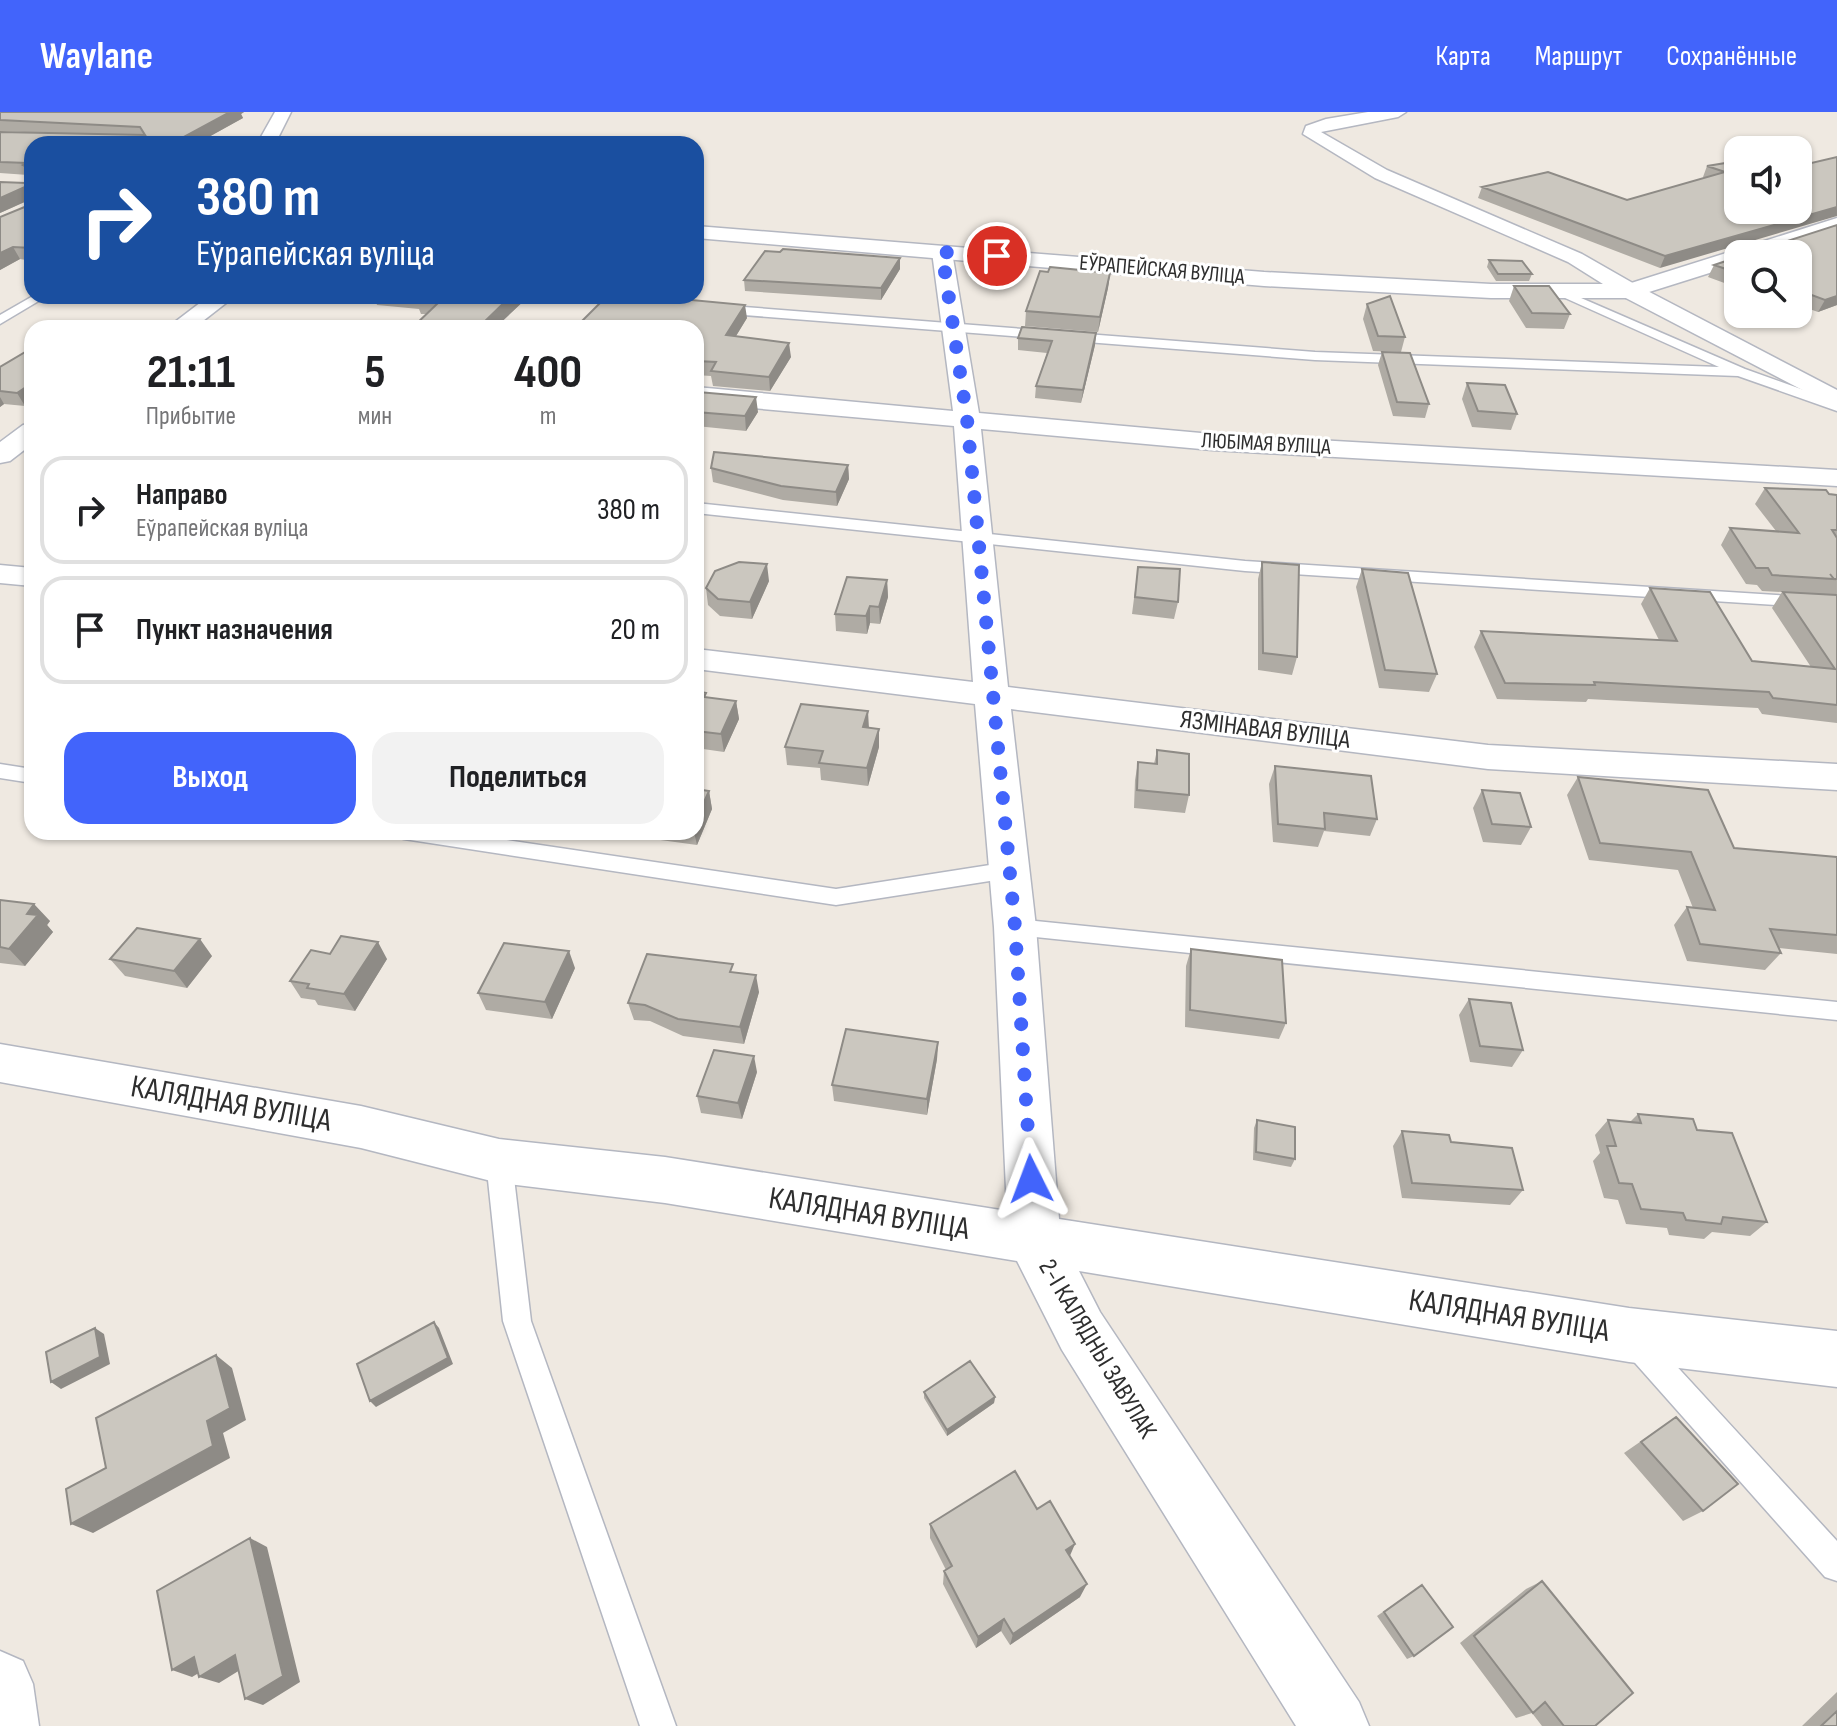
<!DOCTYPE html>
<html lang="ru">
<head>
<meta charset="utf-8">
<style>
	:root { --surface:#fff; --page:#f2f2f2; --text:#202124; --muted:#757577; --line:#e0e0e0; --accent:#4264fb }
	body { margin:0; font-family:"Sofia Sans Condensed",sans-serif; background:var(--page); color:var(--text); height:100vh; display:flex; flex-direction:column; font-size:30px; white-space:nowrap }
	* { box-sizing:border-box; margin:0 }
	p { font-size:26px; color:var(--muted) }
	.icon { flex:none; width:44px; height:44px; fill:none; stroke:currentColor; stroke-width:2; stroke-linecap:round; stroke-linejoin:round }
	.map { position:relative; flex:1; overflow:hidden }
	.details { position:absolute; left:24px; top:208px; width:680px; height:520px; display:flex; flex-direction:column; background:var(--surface); border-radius:24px; box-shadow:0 2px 6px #0004 }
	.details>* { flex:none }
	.banner { position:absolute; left:24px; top:24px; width:680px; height:168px; border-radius:24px; box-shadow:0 2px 6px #0004; background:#1a4fa0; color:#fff; overflow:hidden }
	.fabs { position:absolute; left:1724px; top:24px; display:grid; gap:16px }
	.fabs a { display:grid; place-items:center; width:88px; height:88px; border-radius:16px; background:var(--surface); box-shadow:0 2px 6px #0004; font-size:40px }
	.pin { position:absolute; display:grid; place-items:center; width:68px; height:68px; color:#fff; margin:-34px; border:4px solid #fff; border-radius:50%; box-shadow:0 2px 8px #0007 }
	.me { position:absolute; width:88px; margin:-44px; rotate:357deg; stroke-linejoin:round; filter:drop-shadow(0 0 6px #0008) }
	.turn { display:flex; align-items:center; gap:28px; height:168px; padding:0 40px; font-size:36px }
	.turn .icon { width:104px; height:104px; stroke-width:2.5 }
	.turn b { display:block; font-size:56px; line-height:68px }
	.eta { display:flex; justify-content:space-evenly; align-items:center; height:136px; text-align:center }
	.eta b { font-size:48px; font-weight:700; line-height:56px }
	.cta { display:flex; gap:16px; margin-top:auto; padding:16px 40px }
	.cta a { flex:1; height:92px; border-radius:24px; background:var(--accent); color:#fff; font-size:32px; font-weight:700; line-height:92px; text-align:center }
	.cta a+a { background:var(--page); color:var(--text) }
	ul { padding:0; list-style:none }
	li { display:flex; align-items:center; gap:24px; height:108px; margin:0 16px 12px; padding:0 24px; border:4px solid var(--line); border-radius:24px }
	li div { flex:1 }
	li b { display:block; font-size:30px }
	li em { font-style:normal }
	header { display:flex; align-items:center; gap:48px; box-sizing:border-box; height:112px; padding:0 40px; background:var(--accent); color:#fff }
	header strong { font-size:38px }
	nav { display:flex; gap:44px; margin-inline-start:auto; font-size:28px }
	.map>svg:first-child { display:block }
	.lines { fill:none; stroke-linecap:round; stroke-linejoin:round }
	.service-casing { stroke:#b4b7c1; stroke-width:3 }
	.minor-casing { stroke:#b4b7c1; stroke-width:3 }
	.tertiary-casing { stroke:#b4b7c1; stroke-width:3 }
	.service { fill:#fff; fill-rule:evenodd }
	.minor { fill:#fff; fill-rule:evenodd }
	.tertiary { fill:#fff; fill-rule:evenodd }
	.wall { fill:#afaba4 }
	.shaded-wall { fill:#8e8b86 }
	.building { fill:#cbc7bf; stroke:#8e8b86; stroke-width:2 }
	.route { stroke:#4264fb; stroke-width:14; stroke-dasharray:0 25.2 }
	.labels { text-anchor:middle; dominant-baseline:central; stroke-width:6; stroke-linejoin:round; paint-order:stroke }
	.far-street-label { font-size:22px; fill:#2e2e2e; stroke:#fff }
	.street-label { font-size:26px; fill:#2e2e2e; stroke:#fff }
	.near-street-label { font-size:32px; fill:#2e2e2e; stroke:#fff }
</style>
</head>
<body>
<header>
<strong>Waylane</strong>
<nav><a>Карта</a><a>Маршрут</a><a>Сохранённые</a></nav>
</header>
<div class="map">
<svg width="1837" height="1614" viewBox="0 0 1837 1614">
	<rect width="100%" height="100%" fill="#efe9e1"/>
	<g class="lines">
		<g class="service-casing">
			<path id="service" d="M1558,176L1745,257L1837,290V299L1738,264L1315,248L718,201L712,197L718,193L1315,240L1719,255L1554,181L1552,179Z
				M33,184H47L0,212V203Z
				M559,184H612L638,189L632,193L565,187Z
				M696,391L1245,449L1837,487V497L1245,459L696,401Z
				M0,652L32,657V671L0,666Z
				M394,720H453L836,777L1009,750L1016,753L1020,758L1016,763L1009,766L836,793L404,727L397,725Z
				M1015,807L1837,890V908L1015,823L1007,821L1004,815L1007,809Z
				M499,1037L508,1041L512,1049L531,1209L676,1614H640L503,1209L486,1049L490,1041Z
				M1638,1218L1648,1223L1837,1429V1469L1825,1465L1628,1243L1623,1233L1628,1223Z"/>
		</g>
		<g class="minor-casing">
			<path id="minor" d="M275,0H291L275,32H257Z
				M1368,0H1406L1398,5L1321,20L1387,58L1582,142L1638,174L1837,278V296L1622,184L1568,150L1375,66L1303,22L1306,14L1326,7Z
				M942,134L952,140L979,301L1212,322L1837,358V374L1212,338L981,317L1008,575L1488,633L1837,652V678L1488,657L1011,597L1036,815L1059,1107L1629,1196L1837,1219V1275L1629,1250L1079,1159L1100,1200L1359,1590L1369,1614H1296L1062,1238L1017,1149L665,1091L499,1071L361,1036L0,970V932L361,994L499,1027L665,1045L1007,1099L994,815L975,592L696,557V537L973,570L954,314L696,291V275L953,299L932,140Z
				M209,184H235L194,216H167Z
				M32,311V332L10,349L0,351V330L23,313Z
				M0,453L32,456V474L0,471Z
				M0,1539L23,1549L33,1572L39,1614H0Z"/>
		</g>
		<g class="tertiary-casing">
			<path id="tertiary" d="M1837,106V119L1768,142H1738V152L1630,186H1491L1264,174L696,126V114L1264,160L1491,172H1628Z"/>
		</g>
		<use href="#service" class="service"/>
		<use href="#minor" class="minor"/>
		<use href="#tertiary" class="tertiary"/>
	</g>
	<path class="wall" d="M0,0H244L241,2L243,6L196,32H32V149L20,147L0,158V105L27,94V89L0,101V70L26,71L29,68V64L28,63L0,61V20H25L0,19Z
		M1738,49L1660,156L1478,86L1482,75L1627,88L1705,66L1703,65L1707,54Z
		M1837,113V193L1818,200L1798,193V142H1742L1747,133H1775Z
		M1738,145V176L1708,165L1714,153Z
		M900,146V157L881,188L745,179L744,168Z
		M1489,148L1532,162L1529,169H1496L1487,155Z
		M1110,161L1108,176L1098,220L1025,214L1026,199Z
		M1514,174L1570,202L1564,217L1526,216L1509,189Z
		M374,184H529L495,216H412L426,202H421L419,197L377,193Z
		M607,184H663L662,185L747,206L736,224L791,245L770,279L713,274L711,264L696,263V216Z
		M1367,192L1405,225L1401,240L1373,239L1363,207Z
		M1096,221L1095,233L1081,291L1035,286L1036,274L1047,241L1018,238V226Z
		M32,236V289L25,294L4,292L0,295V255Z
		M1382,240L1429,292L1425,306L1393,304L1378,253Z
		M1467,271L1517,302L1511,318L1472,315L1462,287Z
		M696,284L758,300L746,319L696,314Z
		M848,353L849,367L837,394L783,388L713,370L711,356Z
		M1765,376L1837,383V611L1762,602L1758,596L1588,587L1586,590L1497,587L1474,535L1481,519L1659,528L1641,492L1650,476L1752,549L1811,555L1772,496L1782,480L1762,479L1757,473L1746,472L1721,433L1730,416L1776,419L1755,392Z
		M1262,450L1297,545L1292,563L1258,558V467Z
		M1138,455L1178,490L1174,507L1132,502Z
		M1362,457L1437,562L1429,580L1379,576L1356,475Z
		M887,468L888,485L880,512L870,511L867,522L836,519L835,502Z
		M769,469L752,507L720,504L708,493L706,476Z
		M696,579L707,586L736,589L739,607L724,640L696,636Z
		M869,616L879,617V635L868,674L821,668L820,656L787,653L785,635Z
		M1157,638L1189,683L1185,701L1134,696L1135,668L1138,650L1154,652Z
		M1275,654L1377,707L1370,724L1324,719L1318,735L1273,730L1269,672Z
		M1578,665L1734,736L1837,745V842L1779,836L1781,841L1765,858L1687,849L1674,813L1687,795L1693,796L1678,758L1589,748L1567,683Z
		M1482,678L1531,715L1521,733L1483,730L1473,696Z
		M709,679L712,697L697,733L653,727L652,720H696Z
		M0,788L50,809L47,813L53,820L25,854L0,851Z
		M1191,837L1286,911L1279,927L1185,915L1186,854Z
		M330,842L387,847L355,899L318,893L315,888L301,886L290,869Z
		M212,844L187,876L125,864L110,847Z
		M575,856L552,907L486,898L478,881Z
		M734,860L759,880L744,932L683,924L650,909L634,908L628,891Z
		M1469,887L1523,938L1512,955L1470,950L1459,903Z
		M938,930L937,947L927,1003L834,989L832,973Z
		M757,960L742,1007L701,1001L697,984Z
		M1638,1002L1697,1018L1767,1110L1750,1124L1712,1120L1704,1127L1669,1123L1667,1116L1626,1112L1618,1088L1604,1086L1593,1049L1600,1041L1595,1023L1608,1008L1630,1010Z
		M1257,1008L1295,1047L1291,1055L1253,1048L1254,1016Z
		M1402,1019L1451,1030L1523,1078L1510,1093L1402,1086L1393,1034Z
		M924,1280L995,1285L994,1291L947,1324L924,1286Z
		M1676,1305L1703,1399L1683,1409L1624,1341Z
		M1037,1397L1070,1444L1080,1485L1010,1533L1001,1519L976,1536L943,1472L944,1459L946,1458L930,1426V1412Z
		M1542,1469L1595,1614H1542L1532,1601L1516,1606L1460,1531L1526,1477Z
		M1422,1473L1414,1544L1407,1547L1377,1504Z
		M1837,1580V1614H1802Z"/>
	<path class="shaded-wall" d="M230,0H244L241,2L243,6L196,32H171Z
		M25,75L31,87L0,101V86Z
		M1837,95V104L1660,156L1665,144Z
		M702,126L704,140L696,149V132Z
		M13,135L20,147L0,158V141Z
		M900,146V157L881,188V176Z
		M1110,161L1108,176L1098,220L1100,205Z
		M511,184H529L495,216H478Z
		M1837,184V193L1818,200L1825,188Z
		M745,193L747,206L728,237L726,223Z
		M1096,221L1095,233L1081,291L1083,278Z
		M789,231L791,245L770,279L769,265Z
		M32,271V289L25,294L17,281Z
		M0,285L4,292L0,295Z
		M756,285L758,300L746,319L745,304Z
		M848,353L849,367L837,394L836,380Z
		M767,452L769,469L752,507L750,490Z
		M887,468L888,485L880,512L879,495Z
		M870,494V511L867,522L866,504Z
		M736,589L739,607L724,640L721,622Z
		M868,599L869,617L863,615Z
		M879,617V635L868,674L867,656Z
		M709,679L712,697L697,733L694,720H696V708Z
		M34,792L50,809L47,813L53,820L25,854L9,837L27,802Z
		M200,827L212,844L187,876L174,859Z
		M378,830L387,847L355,899L344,882Z
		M569,839L575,856L552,907L545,890Z
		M756,863L759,880L744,932L740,915Z
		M938,930L937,947L927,1003V987Z
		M754,944L757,960L742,1007L738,991Z
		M434,1210L439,1216L453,1252L376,1295L370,1289Z
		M95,1216L104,1222L110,1252L61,1277L51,1270Z
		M216,1243L232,1256L246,1308L223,1321L230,1346L93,1421L71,1412L207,1309Z
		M995,1285L994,1291L947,1324V1318Z
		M250,1426L267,1435L300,1570L263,1593L245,1587Z
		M1075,1432L1069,1446L1066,1438Z
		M1087,1472L1080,1485L1010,1533L1013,1522Z
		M1004,1507L1001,1519L976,1536L978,1525Z
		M235,1543L253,1550L219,1571L199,1565Z
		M194,1545L214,1552L192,1565L172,1558Z"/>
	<path class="building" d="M0,0H230L171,32H32V136L13,135L0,141V105L27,94L29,78L25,75L0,86V70L26,71L29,68V56L23,53L28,51L0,50V20L145,23L140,15L0,8Z
		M1837,45V95L1665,144L1482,75L1548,60L1627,88L1725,60L1707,54L1738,49V98H1798V51L1803,53Z
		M1837,113V184L1825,188L1798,178V142H1745L1747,133H1775Z
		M696,125L702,126L696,132Z
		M783,137L900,146L881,176L744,168L765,139L780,140Z
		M1738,145V161L1714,153Z
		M1489,148L1522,149L1532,162H1498Z
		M1050,155L1110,161L1100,205L1026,199L1040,159L1048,160Z
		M1514,174H1549L1570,202L1532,201Z
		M422,184H511L478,216H412L439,190L417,188Z
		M607,184H649L745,193L726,223L789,231L769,265L711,259L716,250L696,249V216H575Z
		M1390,184L1405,225L1378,224L1367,192Z
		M1022,215L1096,221L1083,278L1036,274L1052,229L1018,226Z
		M32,236V271L17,281L0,279V255Z
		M1382,240L1410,241L1429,292L1397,290Z
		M1467,271L1505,273L1517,302L1478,299Z
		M698,280L756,285L745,304L696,300V284Z
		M714,340L848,353L836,380L781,374L711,356Z
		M1765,376L1826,378L1829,382L1837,383V418H1832L1837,426V467H1834L1830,462L1834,467L1772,463L1768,456H1756L1730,416L1799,421Z
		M739,450L767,452L750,490L718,487L706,476L715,459Z
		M1262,450L1299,453L1297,545L1263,541Z
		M1138,455L1180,457L1178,490L1135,485Z
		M1362,457L1408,461L1437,562L1385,558Z
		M847,465L887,468L879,495L870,494L866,504L835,502Z
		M1650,476L1710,480L1752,549L1835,557L1783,480L1837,483V593L1773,586L1769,580L1594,570L1595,573L1505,571L1481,519L1677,529Z
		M696,579L706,581L704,585L736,589L721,622L696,619Z
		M801,592L868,599L863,615L879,617L867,656L819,651L823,639L785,635Z
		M1157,638L1189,642V683L1137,678L1138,650L1157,652Z
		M1275,654L1371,664L1377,707L1324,701L1325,717L1278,712Z
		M1578,665L1708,678L1734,736L1837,745V823L1770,817L1781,841L1700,832L1687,795L1715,798L1691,740L1600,731Z
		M696,677L709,679L696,708Z
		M1482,678L1520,681L1531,715L1492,712Z
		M0,788L34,792L27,802L38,803L9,837L0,835Z
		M137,816L200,827L174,859L110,847Z
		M341,824L378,830L344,882L307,876L309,872L290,869L311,838L330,842Z
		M504,831L569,839L545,890L478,881Z
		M1191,837L1282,848L1286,911L1190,898Z
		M647,842L733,852L730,860L756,863L740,915L678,907L645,893L628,891Z
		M1469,887L1511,891L1523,938L1480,934Z
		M846,917L938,930L927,987L832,973Z
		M714,938L754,944L738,991L697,984Z
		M1638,1002L1693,1007L1697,1018L1732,1021L1767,1110L1723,1105L1721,1112L1686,1108L1683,1101L1641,1097L1632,1072L1619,1071L1607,1034H1616L1608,1008L1641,1011Z
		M1257,1008L1295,1015V1047L1256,1040Z
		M1402,1019L1449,1023L1451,1030L1512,1036L1523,1078L1412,1071Z
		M434,1210L448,1246L370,1289L357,1252Z
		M95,1216L100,1245L51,1270L46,1240Z
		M216,1243L230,1296L207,1309L213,1334L71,1412L66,1377L106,1356L96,1306Z
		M970,1249L995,1285L947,1318L924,1280Z
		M1676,1305L1738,1372L1703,1399L1641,1330Z
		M1015,1359L1037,1397L1050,1389L1075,1432L1066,1438L1087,1472L1013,1522L1004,1507L978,1525L944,1459L952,1454L930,1412Z
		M250,1426L283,1564L245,1587L235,1543L199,1565L194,1545L172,1558L157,1479Z
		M1542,1469L1633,1581L1595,1614H1564L1545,1590L1533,1601L1474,1524Z
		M1422,1473L1453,1515L1414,1544L1384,1500Z
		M1837,1599V1614H1821Z"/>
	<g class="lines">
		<path class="route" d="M997,144L942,140L967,307L1015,815L1031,1067"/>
	</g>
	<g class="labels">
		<g class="far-street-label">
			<text transform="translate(1162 158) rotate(5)">ЕЎРАПЕЙСКАЯ ВУЛІЦА</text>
			<text transform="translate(1266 332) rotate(3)">ЛЮБІМАЯ ВУЛІЦА</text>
		</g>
		<g class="street-label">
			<text transform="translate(1265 618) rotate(7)">ЯЗМІНАВАЯ ВУЛІЦА</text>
			<text transform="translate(1097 1237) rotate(59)">2-І КАЛЯДНЫ ЗАВУЛАК</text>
		</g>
		<g class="near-street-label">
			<text transform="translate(231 992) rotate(10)">КАЛЯДНАЯ ВУЛІЦА</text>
			<text transform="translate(869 1102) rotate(9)">КАЛЯДНАЯ ВУЛІЦА</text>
			<text transform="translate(1509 1204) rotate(9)">КАЛЯДНАЯ ВУЛІЦА</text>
		</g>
	</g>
</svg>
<div class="fabs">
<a><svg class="icon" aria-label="sound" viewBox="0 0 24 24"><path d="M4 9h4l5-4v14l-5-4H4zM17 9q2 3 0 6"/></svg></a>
<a><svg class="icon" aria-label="search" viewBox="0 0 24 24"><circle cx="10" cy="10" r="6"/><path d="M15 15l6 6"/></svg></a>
</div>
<div class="pin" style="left:997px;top:144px;background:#d93025"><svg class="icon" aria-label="arrive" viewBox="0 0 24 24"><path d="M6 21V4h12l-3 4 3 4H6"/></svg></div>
<svg class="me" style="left:1031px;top:1067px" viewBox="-20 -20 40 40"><path d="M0-17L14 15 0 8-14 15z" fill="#4264fb" stroke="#fff" stroke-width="4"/></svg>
<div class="banner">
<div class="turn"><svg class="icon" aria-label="right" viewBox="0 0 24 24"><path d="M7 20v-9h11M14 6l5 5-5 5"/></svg><div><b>380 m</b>Еўрапейская вуліца</div></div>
</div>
<section class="details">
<div class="eta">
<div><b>21:11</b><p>Прибытие</p></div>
<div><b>5</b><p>мин</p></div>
<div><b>400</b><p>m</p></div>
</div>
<ul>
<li><svg class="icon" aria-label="right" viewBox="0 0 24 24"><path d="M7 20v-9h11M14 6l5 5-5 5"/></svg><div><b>Направо</b><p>Еўрапейская вуліца</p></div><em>380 m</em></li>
<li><svg class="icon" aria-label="arrive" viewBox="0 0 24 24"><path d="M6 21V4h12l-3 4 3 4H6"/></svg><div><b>Пункт назначения</b></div><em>20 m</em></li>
</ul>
<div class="cta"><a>Выход</a><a>Поделиться</a></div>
</section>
</div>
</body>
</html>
